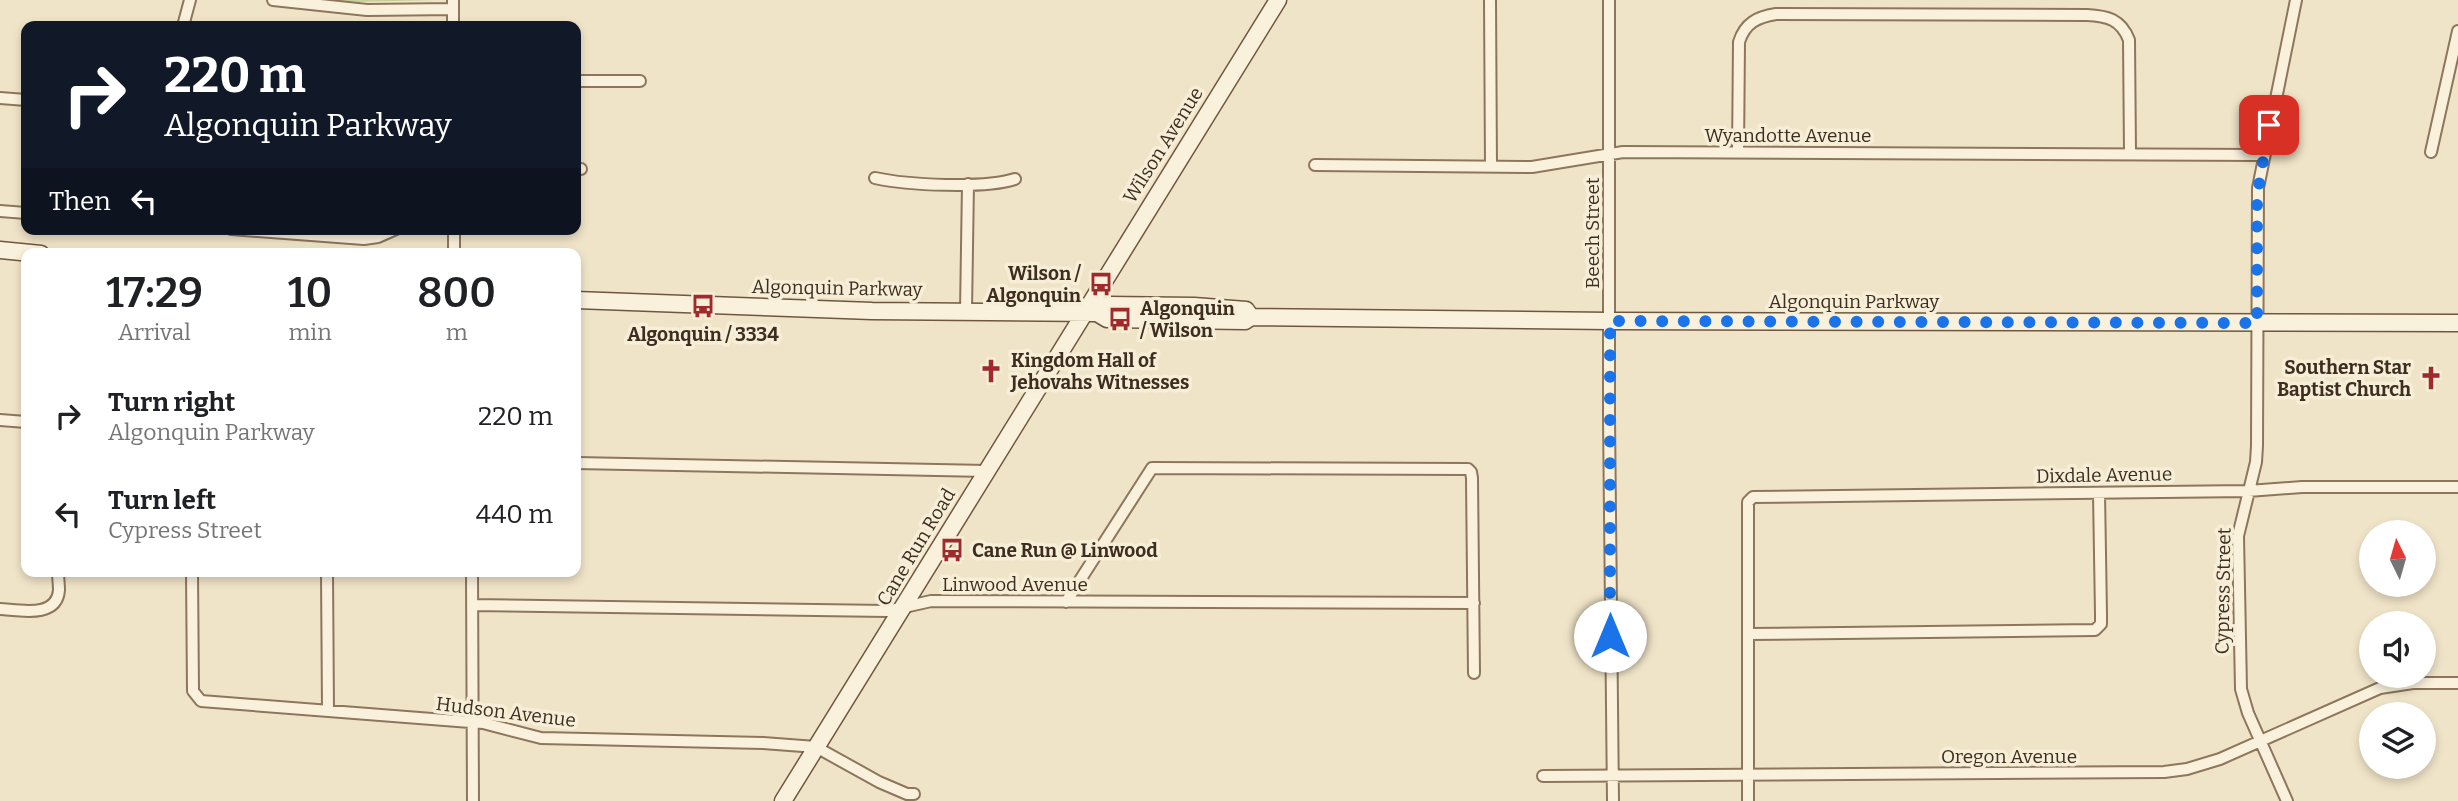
<!DOCTYPE html>
<html lang="en">
<head>
<meta charset="utf-8">
<style>
	:root { --surface:#fff; --page:#f2f2f2; --text:#202124; --muted:#757577 }
	body { margin:0; font-family:Bitter,serif; background:var(--page); color:var(--text); height:100vh; display:flex; flex-direction:column; font-size:26px; white-space:nowrap }
	* { box-sizing:border-box; margin:0 }
	p { font-size:23px; color:var(--muted) }
	.icon { flex:none; width:38px; height:38px; fill:none; stroke:currentColor; stroke-width:2; stroke-linecap:round; stroke-linejoin:round }
	.map { position:relative; flex:1; overflow:hidden }
	.drawer { position:absolute; left:21px; top:248px; width:560px; height:329px; display:flex; flex-direction:column; background:var(--surface); border-radius:14px; box-shadow:0 4px 10px #0003 }
	.drawer>* { flex:none }
	.banner { position:absolute; left:21px; top:21px; width:560px; height:214px; border-radius:14px; box-shadow:0 4px 10px #0003; background:#111827; color:#fff; overflow:hidden }
	.needle { width:46px; rotate:355deg }
	.buttons { position:absolute; left:2359px; top:520px; display:grid; gap:14px }
	.buttons a { display:grid; place-items:center; width:77px; height:77px; border-radius:50%; background:var(--surface); box-shadow:0 4px 10px #0003; font-size:35px }
	.pin { position:absolute; display:grid; place-items:center; width:60px; height:60px; color:#fff; margin:-30px; border-radius:14px; box-shadow:0 4px 10px #0006 }
	.me { position:absolute; width:77px; margin:-38px; rotate:0deg; stroke-linejoin:round; filter:drop-shadow(0 0 5px #0008) }
	.turn { display:flex; align-items:center; gap:24px; height:147px; padding:0 28px; font-size:32px }
	.turn .icon { width:91px; height:91px; stroke-width:2.5 }
	.turn b { display:block; font-size:49px; line-height:60px }
	.then { display:flex; align-items:center; height:66px; padding:0 28px; background:#0003; gap:14px; font-size:26px }
	.eta { display:flex; justify-content:space-evenly; align-items:center; height:119px; text-align:center }
	.eta b { font-size:42px; font-weight:600; line-height:49px }
	ul { padding:0; list-style:none }
	li { display:flex; align-items:center; gap:21px; height:98px; padding:0 28px }
	li div { flex:1 }
	li b { display:block; font-size:26px }
	li em { font-style:normal }
	.map>svg:first-child { display:block }
	.green { fill:#c9cf9b }
	.lines { fill:none; stroke-linecap:round; stroke-linejoin:round }
	.street-casing { stroke:#8d765c; stroke-width:14 }
	.secondary-casing { stroke:#6f573f; stroke-width:19 }
	.street { stroke:#faf1dc; stroke-width:10 }
	.secondary { stroke:#faf1dc; stroke-width:16 }
	.route { stroke:#1a73e8; stroke-width:12; stroke-dasharray:0 21.6 }
	.labels { text-anchor:middle; dominant-baseline:central; stroke-width:7; stroke-linejoin:round; paint-order:stroke }
	.street-label { font-size:19px; fill:#3d2e20; stroke:#f7eed8 }
	.poi-label { font-size:19px; font-weight:bold; fill:#3d2e20; stroke:#f7eed8; text-anchor:start }
</style>
</head>
<body>
<div class="map">
<svg width="2458" height="801" viewBox="0 0 2458 801">
	<rect width="100%" height="100%" fill="#f0e4c8"/>
	<path class="green" d="M320,0H438L352,2Z"/>
	<g class="lines">
		<g class="street-casing">
			<path id="street" d="M273,0L367,10L453,9
				M453,0V26
				M1490,0L1491,166
				M1609,0V417L1613,801
				M183,26L190,0
				M576,81H640
				M0,98L26,100
				M1738,152L1739,42C1745,23 1757,17 1776,14L2087,15C2107,16 2121,19 2129,40L2130,153
				M2431,152L2458,31
				M1315,165L1532,167L1623,152L2263,155
				M576,169H581
				M875,178C907,185 984,189 1015,179
				M0,211L26,213
				M231,229L364,239L378,237L396,229
				M454,229V254
				M966,311L968,184
				M0,420L26,422
				M576,463L987,471
				M192,572L193,691L201,701L483,723L541,738L763,743L816,747L879,782L907,794H914
				M327,572L328,711
				M472,572L473,801
				M1066,602L1152,468L1468,469L1471,472L1472,478L1474,673
				M472,605L887,611L931,601L1474,603
				M0,609C19,610 57,619 59,590C59,584 58,578 58,572
				M1748,634L2095,630L2101,624V614L2099,493
				M1543,776L2164,772L2187,769L2220,759L2380,688L2413,683H2458
				M1748,801V502L1753,497L2248,491L2302,487H2458
				M2287,801L2248,713L2241,689L2238,536L2256,462L2257,446L2258,188L2296,0"/>
		</g>
		<g class="secondary-casing">
			<path id="secondary" d="M0,250L41,254
				M576,300L872,311L1097,313L1107,319L1245,321L1251,317L1610,321L2458,323
				M1097,313L1107,305L1194,306L1246,310L1251,317
				M783,801L1278,0"/>
		</g>
		<use href="#street" class="street"/>
		<use href="#secondary" class="secondary"/>
	</g>
	<g class="lines">
		<path class="route" d="M1610,636V321L2257,323V197L2269,125"/>
	</g>
	<defs>
		<g id="bus-bare" transform="scale(1.89)"><path d="M-5-6H5V4H4V6H2V4H-2V6H-4V4H-5ZM-3.5-4V0h7V-4ZM-3.5 1.2v1.5H-2V1.2ZM2 1.2v1.5H3.5V1.2Z" fill="#9e2a2b" stroke="#f7eed8" stroke-width="2.5" paint-order="stroke"/></g>
		<g id="church-bare" transform="scale(1.89)"><path d="M-1.2-6h2.4v3.5h3.3v2.4h-3.3V6h-2.4V-.1h-3.3v-2.4h3.3Z" fill="#9e2a2b" stroke="#f7eed8" stroke-width="2.5" paint-order="stroke"/></g>
	</defs>
	<g fill-rule="evenodd">
		<use href="#bus-bare" x="1101" y="284"/>
		<use href="#bus-bare" x="703" y="306"/>
		<use href="#bus-bare" x="1120" y="319"/>
		<use href="#church-bare" x="991" y="371"/>
		<use href="#church-bare" x="2431" y="378"/>
		<use href="#bus-bare" x="952" y="550"/>
	</g>
	<g class="labels">
		<g class="street-label">
			<text x="1788" y="135">Wyandotte Avenue</text>
			<text transform="translate(1163 145) rotate(-58)">Wilson Avenue</text>
			<text transform="translate(1592 233) rotate(-90)">Beech Street</text>
			<text transform="translate(837 288) rotate(1)">Algonquin Parkway</text>
			<text x="1854" y="301">Algonquin Parkway</text>
			<text transform="translate(2104 475) rotate(-1)">Dixdale Avenue</text>
			<text transform="translate(916 547) rotate(-59)">Cane Run Road</text>
			<text x="1015" y="584">Linwood Avenue</text>
			<text transform="translate(2223 591) rotate(-89)">Cypress Street</text>
			<text transform="translate(506 712) rotate(7)">Hudson Avenue</text>
			<text x="2009" y="756">Oregon Avenue</text>
		</g>
		<g class="poi-label">
			<text x="1081" y="273" text-anchor="end">Wilson /<tspan x="1081" dy="22">Algonquin</tspan></text>
			<text x="1140" y="308">Algonquin<tspan x="1140" dy="22">/ Wilson</tspan></text>
			<text x="703" y="334" text-anchor="middle">Algonquin / 3334</text>
			<text x="1011" y="360">Kingdom Hall of<tspan x="1011" dy="22">Jehovahs Witnesses</tspan></text>
			<text x="2411" y="367" text-anchor="end">Southern Star<tspan x="2411" dy="22">Baptist Church</tspan></text>
			<text x="972" y="550">Cane Run @ Linwood</text>
		</g>
	</g>
</svg>
<div class="buttons">
<a><svg class="needle" viewBox="-14 -14 28 28"><path d="M0-13l5 13h-10z" fill="#e53935"/><path d="M0 13l5-13h-10z" fill="#757577"/></svg></a>
<a><svg class="icon" aria-label="sound" viewBox="0 0 24 24"><path d="M4 9h4l5-4v14l-5-4H4zM17 9q2 3 0 6"/></svg></a>
<a><svg class="icon" aria-label="layers" viewBox="0 0 24 24"><path d="M12 4l9 5-9 5-9-5zM3 14l9 5 9-5"/></svg></a>
</div>
<div class="pin" style="left:2269px;top:125px;background:#d93025"><svg class="icon" aria-label="arrive" viewBox="0 0 24 24"><path d="M6 21V4h12l-3 4 3 4H6"/></svg></div>
<svg class="me" style="left:1610px;top:636px" viewBox="-20 -20 40 40"><circle r="19" fill="#fff"/><path d="M0-13L10 11 0 6-10 11z" fill="#1a73e8"/></svg>
<div class="banner">
<div class="turn"><svg class="icon" aria-label="right" viewBox="0 0 24 24"><path d="M7 20v-9h11M14 6l5 5-5 5"/></svg><div><b>220 m</b>Algonquin Parkway</div></div>
<div class="then">Then<svg class="icon" aria-label="left" viewBox="0 0 24 24"><path d="M17 20v-9H6M10 6l-5 5 5 5"/></svg></div>
</div>
<section class="drawer">
<div class="eta">
<div><b>17:29</b><p>Arrival</p></div>
<div><b>10</b><p>min</p></div>
<div><b>800</b><p>m</p></div>
</div>
<ul>
<li><svg class="icon" aria-label="right" viewBox="0 0 24 24"><path d="M7 20v-9h11M14 6l5 5-5 5"/></svg><div><b>Turn right</b><p>Algonquin Parkway</p></div><em>220 m</em></li>
<li><svg class="icon" aria-label="left" viewBox="0 0 24 24"><path d="M17 20v-9H6M10 6l-5 5 5 5"/></svg><div><b>Turn left</b><p>Cypress Street</p></div><em>440 m</em></li>
</ul>
</section>
</div>
</body>
</html>
